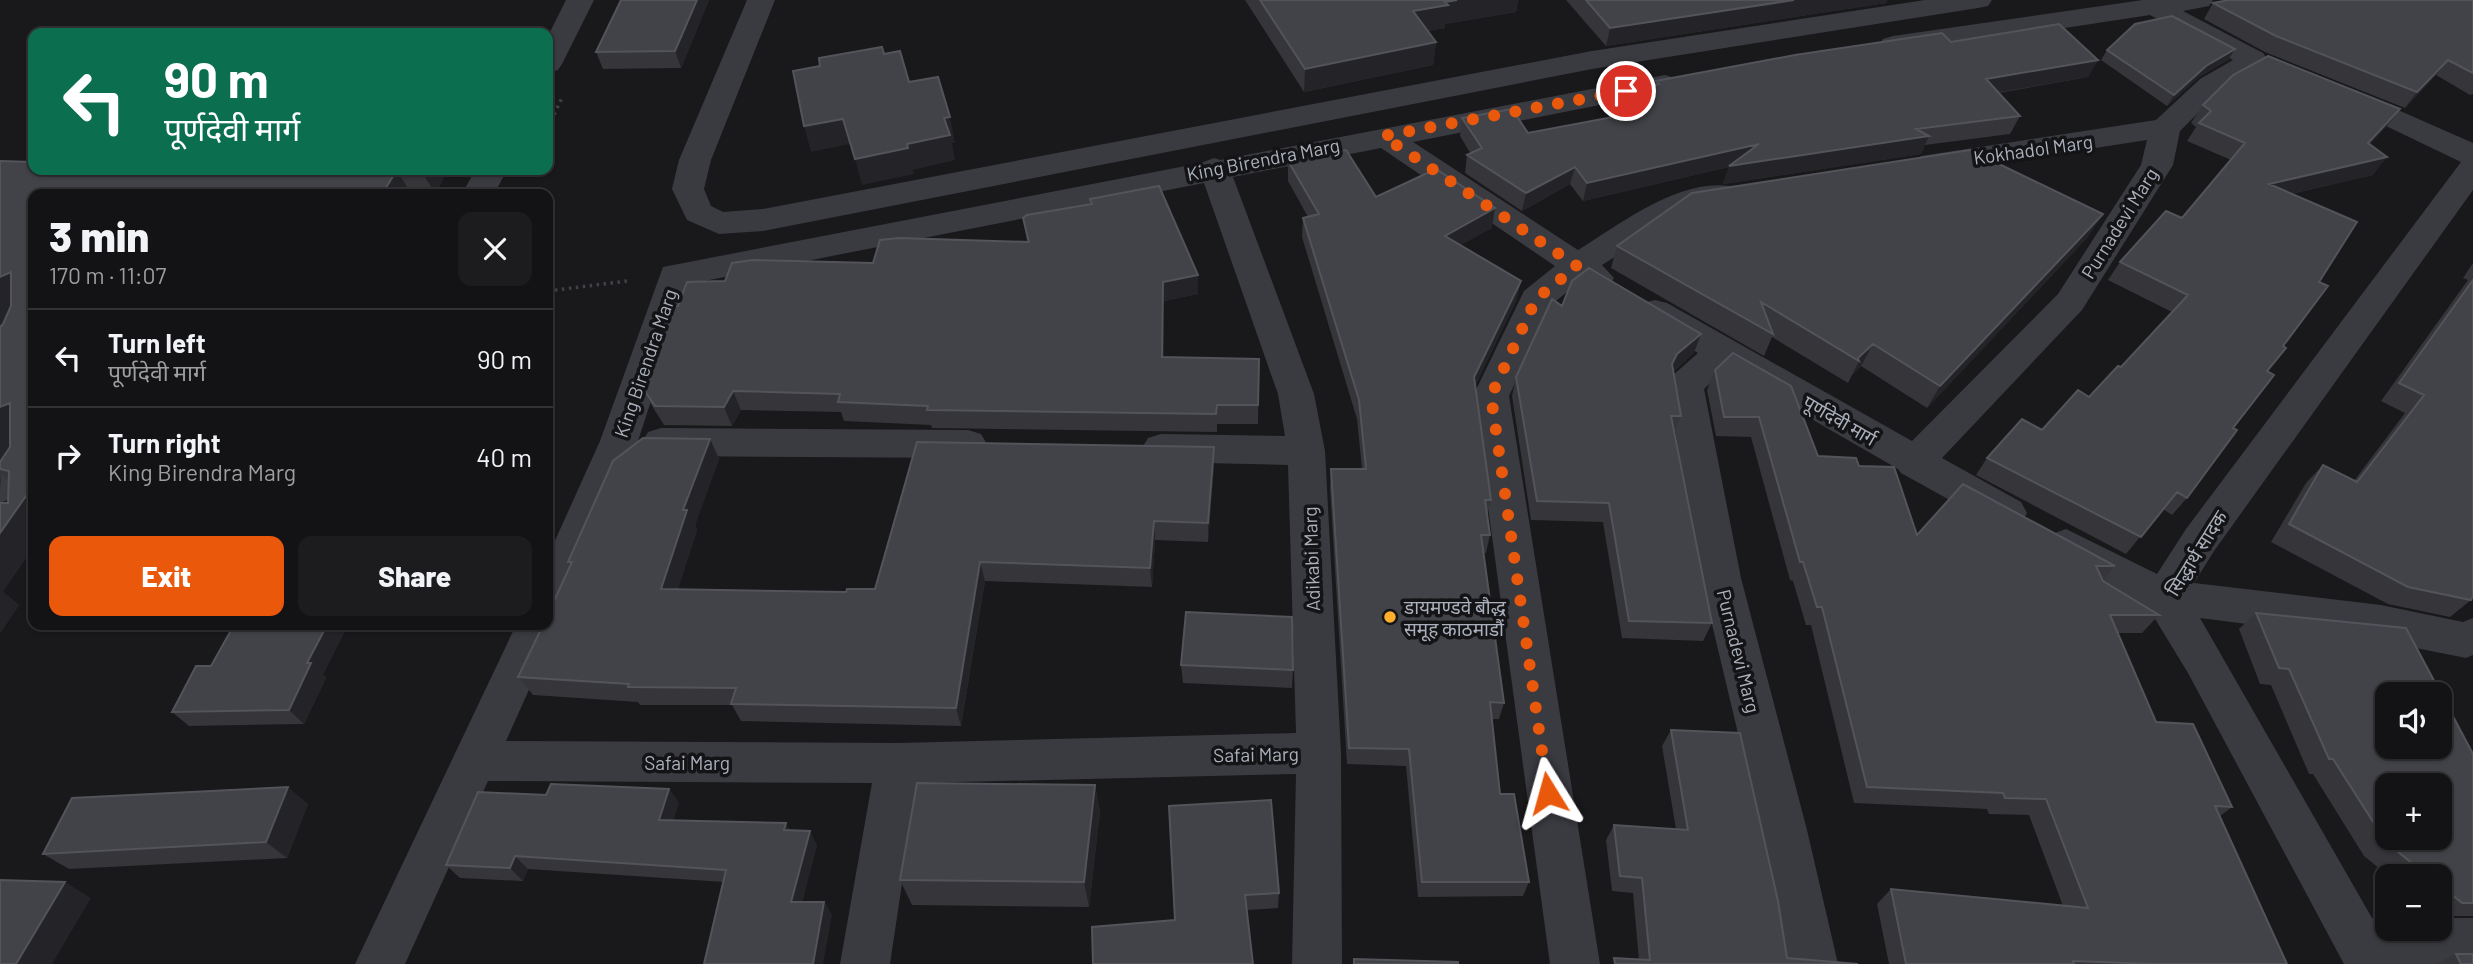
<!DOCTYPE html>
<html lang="en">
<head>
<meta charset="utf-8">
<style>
	:root { --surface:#131315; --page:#1c1c1e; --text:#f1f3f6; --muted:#9d9ea0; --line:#323234; --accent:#ea580c }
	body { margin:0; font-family:Barlow,"Noto Sans Devanagari",sans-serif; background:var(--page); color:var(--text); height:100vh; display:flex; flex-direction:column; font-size:26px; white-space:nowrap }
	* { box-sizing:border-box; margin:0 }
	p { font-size:23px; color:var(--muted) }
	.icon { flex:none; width:38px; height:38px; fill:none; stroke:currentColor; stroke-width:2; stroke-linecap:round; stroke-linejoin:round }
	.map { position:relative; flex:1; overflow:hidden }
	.details { position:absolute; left:28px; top:189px; width:525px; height:441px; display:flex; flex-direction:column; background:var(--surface); border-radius:14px; box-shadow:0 2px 5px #0004,0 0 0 2px var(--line) }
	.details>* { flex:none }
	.banner { position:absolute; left:28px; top:28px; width:525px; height:147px; border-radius:14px; box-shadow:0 2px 5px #0004,0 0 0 2px var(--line); background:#0b6e4f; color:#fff; overflow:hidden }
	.controls { position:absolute; left:2375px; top:682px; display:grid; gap:14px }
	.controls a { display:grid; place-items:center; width:77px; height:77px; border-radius:14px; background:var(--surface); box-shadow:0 2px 5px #0004,0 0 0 2px var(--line); font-size:35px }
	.pin { position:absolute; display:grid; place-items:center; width:60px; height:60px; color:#fff; margin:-30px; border:4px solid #fff; border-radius:50%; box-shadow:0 2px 7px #0007 }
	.me { position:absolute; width:77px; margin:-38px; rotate:352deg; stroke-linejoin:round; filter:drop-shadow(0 0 5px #0008) }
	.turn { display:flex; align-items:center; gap:24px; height:147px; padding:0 21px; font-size:32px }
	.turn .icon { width:91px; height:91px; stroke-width:2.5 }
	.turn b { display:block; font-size:49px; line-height:60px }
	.round { display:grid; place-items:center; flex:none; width:74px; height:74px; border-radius:14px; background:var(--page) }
	.headline { display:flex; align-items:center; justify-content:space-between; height:119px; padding:0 21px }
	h1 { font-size:42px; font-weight:800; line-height:52px }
	.primary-button { display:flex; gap:14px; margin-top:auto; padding:14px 21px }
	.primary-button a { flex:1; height:80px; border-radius:14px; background:var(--accent); color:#fff; font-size:28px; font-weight:800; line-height:80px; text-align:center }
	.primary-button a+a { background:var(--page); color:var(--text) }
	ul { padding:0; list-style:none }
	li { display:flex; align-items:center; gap:21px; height:98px; padding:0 21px; border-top:2px solid var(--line) }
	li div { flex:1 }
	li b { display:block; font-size:26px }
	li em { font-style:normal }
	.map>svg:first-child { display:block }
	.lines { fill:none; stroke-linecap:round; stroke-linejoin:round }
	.path { stroke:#404248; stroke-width:3.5; stroke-dasharray:2.5 4.5; stroke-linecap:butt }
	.minor { fill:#3a3b41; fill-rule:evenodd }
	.wall { fill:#35353a }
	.shaded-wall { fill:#242428 }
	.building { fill:#424348; stroke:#52545a; stroke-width:2; fill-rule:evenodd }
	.route { stroke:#ea580c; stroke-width:12; stroke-dasharray:0 21.6 }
	.poi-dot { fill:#ffae2e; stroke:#141417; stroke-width:2.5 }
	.labels { text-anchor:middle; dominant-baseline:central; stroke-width:7; stroke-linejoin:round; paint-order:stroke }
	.street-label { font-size:19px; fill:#abb1bc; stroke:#141417 }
	.poi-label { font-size:19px; fill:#abb1bc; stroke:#141417; text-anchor:start }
</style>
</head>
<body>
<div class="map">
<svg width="2473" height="964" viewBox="0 0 2473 964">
	<rect width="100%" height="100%" fill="#19191c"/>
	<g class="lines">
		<path class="path" d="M548,127L562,98
			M548,291L627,281"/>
		<path class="minor" d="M566,0H594L562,64L558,70L548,73V36Z
			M747,0H775L711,160L704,189L711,206L723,212L763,209L1592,51L1925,0H1992L1988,6L1978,8L1592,69L763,231L719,234L687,220L672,189L679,160Z
			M2143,0H2213L2209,6L2183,11L2263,53L2268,60L2264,66L2220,91L2180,131L2173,165L2082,310L1942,458L2021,502L2027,513L2021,524L2007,529L1993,524L1901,473L1898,469L1725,369L1704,389L1741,578L1807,830L1838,964H1788L1761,830L1701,578L1667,385L1672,376L1698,353L1643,321L1638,312L1643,303L1655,300L1667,303L1912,441L2058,294L2141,165L2147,140L1932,173L1921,170L1916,163L1921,156L2156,120L2200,79L2233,60L2150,15L1893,54L1883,51L1879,45L1883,39L1893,36Z
			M1665,75L1675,78L1680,84L1675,90L1413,142L1578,250C1622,223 1685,173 1739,188L1744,195L1739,202L1684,213L1602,265L1614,278L1609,286L1597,290L1579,282L1550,306L1509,396L1600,964H1550L1473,396L1524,291L1555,266L1381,148L1233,177L1314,394L1325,451L1341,753L1342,964H1292L1296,774L917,783L890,964H840L872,783L488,781L405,964H355L516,625H548V556L600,441L663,267L1201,163L1214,158L1220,160ZM1204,183L1278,394L1285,436L1161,434L1148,438L1142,448L1148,458L1161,462L1288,465L1296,733L898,743L506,741L558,625L553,615L563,612L569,600L638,441L689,284Z
			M2348,88L2473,143V190L2214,551L2194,583L2381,605L2463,622L2473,618V655L2466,658L2381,641L2200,618L2372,918H2387V929H2440V918H2473V964H2344L2188,673L2149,609L2052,556L2046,545L2052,534L2066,529L2157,574L2186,529L2461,162L2338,103L2333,97L2338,91Z
			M475,170H507L494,194H462Z
			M661,428L968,430L981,434L987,444L981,454L968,458L661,456L648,452L642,442L648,432Z
			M33,429C34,459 34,492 0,503C0,472 0,440 33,429Z"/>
	</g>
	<path class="wall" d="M709,0L681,68L603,69L596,52Z
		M1245,0H1518L1516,12L1445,24V28L1428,31L1436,42L1433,65L1304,92Z
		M1566,0H1887L1886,3L1606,46Z
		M2473,0V94L2470,95L2436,75L2405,108L2265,52L2204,19L2213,3Z
		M1951,42L2098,60L2088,77L1999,93L2020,116L2010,134L1925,145L1921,154L1723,184L1729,167L1583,201L1570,184L1522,211L1465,173L1467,155L1471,154L1460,136L1462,118L1528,133L1614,117L1608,109L1613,91L1655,85L1656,81Z
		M2235,49L2228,60L2199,77L2167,106L2101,60L2107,50Z
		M2203,105L2386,127L2370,144L2373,175L2291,194L2319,282L2283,346L2233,428L2187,498L2172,515L2163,509L2126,554L1976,475L1987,458L2042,430L2089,397L2121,367L2172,312L2108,280L2120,262L2182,218L2231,160L2187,141L2196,127L2191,123Z
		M0,161L33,170L205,171L206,170H448L435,194H33L3,592L19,605L0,633L9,481L2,474L0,480Z
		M1288,161L1376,197L1492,228L1460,245L1521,281L1516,301L1475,386L1491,500L1487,517L1490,535L1486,553H1483L1504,703L1499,719H1492L1500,794L1529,882L1523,896L1418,897L1406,766L1347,764L1330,488L1331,469H1362L1357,419L1302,237L1303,218L1308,217L1288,181Z
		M1090,199L1198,275V294L1164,301V357L1259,359L1258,424H1217V432L932,428L931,425L844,421L841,412L741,410L732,426L664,425L652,406L642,387L678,306L725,281L1027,242L1023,218L1091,204Z
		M2088,237L1927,408L1861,366L1852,375L1848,383L1772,337L1764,356L1611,268L1617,246Z
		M2473,263V596L2471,600L2450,617L2388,604L2271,542L2306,483L2323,465L2354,481L2405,413L2381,401L2468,280L2463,278Z
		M1562,306L1694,353L1673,372L1681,416L1674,432L1712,623L1703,641L1622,638L1603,522L1531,520L1512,396L1516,377Z
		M1715,370L1818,456L1859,466L1917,535L2115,566L2103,581L2159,615L2142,633H2118L2156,722L2232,807L2220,816L2287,964H1889L1877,904L1891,889L2063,906L2029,815L1989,814L1987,809L1854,803L1811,625H1806L1793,581L1790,580L1751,437L1716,436L1707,390Z
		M710,439L719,459L695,525L697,530L678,589L846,592L875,589L1214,466L1208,542L1155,540L1152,587L985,581L961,726L741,721L732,705H640L638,702L533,695L518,677L570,566L568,562Z
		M2256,613L2473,754V916H2440V877H2390L2364,856L2313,774H2309L2271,685L2260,684L2239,629Z
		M1181,665L1293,670L1292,688L1183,683Z
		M323,675L326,678L304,724L189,726L172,712Z
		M1671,730L1787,958L1858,964L1639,960L1633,893L1612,891L1606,840L1614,825L1676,829L1662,746Z
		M1095,785L1100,812L1089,907L912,905L900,880Z
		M669,789L679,803L673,820L791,831L817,845L802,902H824L832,915L724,882L528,869L523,881L460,878L446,865L546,795Z
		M308,804L287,858L69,869L43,854Z
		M1169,806L1279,893L1278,908L1247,910L1175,920Z
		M2456,954L2473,964H2436Z"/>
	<path class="shaded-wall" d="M697,0H709L681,68L675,51Z
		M1457,0H1518L1516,12L1445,24V28L1411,34L1413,11L1445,2Z
		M1794,0H1887L1886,3L1606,46L1610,28Z
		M1436,42L1433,65L1304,92L1305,69Z
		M2235,49L2228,60L2199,77L2167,106L2174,95L2206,66Z
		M2098,60L2088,77L1977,96L1986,79Z
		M2448,60L2436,75L2405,108L2417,92Z
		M2400,109L2386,127L2354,161L2368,143Z
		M950,117L955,143H952L955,160L913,170L914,174L862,185L855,159L907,144L944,118Z
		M843,119L850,144L811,152L804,126Z
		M1929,136L1921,154L1723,184L1729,167L1583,201L1587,183L1759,144Z
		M2387,157L2373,175L2256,202L2269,184Z
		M1575,167L1570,184L1522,211L1526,193Z
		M397,170L411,194H382Z
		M421,170H448L435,194Z
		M1495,208L1492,228L1442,255L1445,236Z
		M2103,214L2088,237L1927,408L1940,386Z
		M11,272L12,308L0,332V277Z
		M1198,275V294L1164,301V376L1162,357L1163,282Z
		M1521,281L1516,301L1470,396L1474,377Z
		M1701,334L1694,353L1670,374L1672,364L1677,354Z
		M1873,344L1861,366L1852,375L1859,361L1858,358Z
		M733,391L741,410L732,426L724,407Z
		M10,403L33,426L0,469V407Z
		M710,439L719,459L695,525L697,530L672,608L661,589L683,510Z
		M1214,447V466L1208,542V523Z
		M33,486V548L3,592L19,605L0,633V533Z
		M1154,521L1155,540L1152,587L1150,568Z
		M980,562L985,581L961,726L956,708Z
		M327,625H348L323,675L326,678L304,724L289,710L307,663Z
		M1095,785L1100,812L1089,907L1084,882Z
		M288,787L308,804L287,858L266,842Z
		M669,789L679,803L669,834L659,820Z
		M786,823L794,836L784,830Z
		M810,831L817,845L799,915L791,902Z
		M515,856L528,869L523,881L510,868Z
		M65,882L91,898L52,964H16Z
		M824,902L832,915L823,964H813Z"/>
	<path class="building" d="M621,0H697L675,51L596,52Z
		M1260,0H1457L1445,2L1448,5L1413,11L1436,42L1305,69Z
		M1586,0H1794L1610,28Z
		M2229,0H2473V73L2448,60L2417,92L2276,36L2213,3Z
		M2172,16L2235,49L2206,66L2174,95L2107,50L2135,24Z
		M2059,24L2098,60L1986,79L2020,116L1916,129L1929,136L1729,166L1759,144L1587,183L1575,167L1526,193L1467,155L1482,148L1462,118L1512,109L1528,133L1629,114L1613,91L1659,84L1656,81L1795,55L1942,33L1951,42Z
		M882,47L884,54L900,51L909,82L938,77L950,117L944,118L950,135L907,144L908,148L855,159L843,119L804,126L793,71L820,66L819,58Z
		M2268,56L2400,109L2368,143L2387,157L2269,184L2357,222L2319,282L2328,286L2283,346L2286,348L2267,371L2274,375L2233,428L2237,430L2187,498L2177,492L2141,537L1987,458L2022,419L2042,430L2078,390L2089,397L2118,366L2121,367L2188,295L2120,262L2166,211L2182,218L2245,143L2199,123L2211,111L2203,105L2233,75Z
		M1346,150L1376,197L1436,169L1495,208L1445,236L1521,281L1474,377L1491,500H1485L1490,535H1481L1504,703L1490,702L1500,794H1514L1529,882H1422L1409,749L1349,748L1331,469H1366L1359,400L1303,218L1319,214L1288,161Z
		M1970,150L2103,214L1940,386L1873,344L1858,358L1859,361L1761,302L1773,334L1617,246L1692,193Z
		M0,161L33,162V170H35L205,171L206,170H417H397L382,194H33V486L0,533V503H8L9,471L0,469V462L10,447V403L0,407V327L3,324L11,306V272L0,277Z
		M1159,186L1198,275L1163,282L1162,357L1259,359L1258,405H1217L1216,414L927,410L928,406L838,402L840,394L733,391L724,407L655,406L642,387L671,306H678L687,282L725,281L732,263L753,260L873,263L880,240L899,238L1029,242L1023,218L1027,215L1092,204L1090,199Z
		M1589,268L1701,334L1677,354L1672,364L1681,416H1671L1712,623L1629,621L1609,503L1537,501L1516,377L1552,299L1562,306L1572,281Z
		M2473,280V596L2471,600L2408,587L2289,524L2323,465L2357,482L2424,395L2399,383Z
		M1733,353L1791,386L1818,456L1856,458L1859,466L1894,467L1917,535L1963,484L2115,566H2096L2103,581L2159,615H2110L2156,722L2193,724L2232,807L2215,806L2287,964H2153L2073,961L2074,964H1906L1891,889L2088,908L2046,799L2005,798L2003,793L1867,787L1822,607H1817L1803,562H1800L1759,417H1724L1715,370Z
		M643,438L710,439L683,510H687L661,589L846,592L847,589H875L917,442L1214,447L1208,523L1154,521L1150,568L980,562L956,708L731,704L736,688L628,687L629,684L518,677L543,625H548V614L572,562H568L613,461Z
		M1186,612L1292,617L1293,670L1181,665Z
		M2256,613L2406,628L2473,754V903H2462L2440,885V877H2429L2386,842L2333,759H2329L2289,669L2279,668ZM2387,695H2440V747H2387ZM2387,786H2440V838H2387Z
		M234,625H327L307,663H311L289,710L172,712L196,666H211Z
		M1671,730L1740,733L1778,901L1787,958L1858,964H1615L1614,958L1650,960L1642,878L1620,876L1614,825L1688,830Z
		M917,783L1095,785L1084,882L900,880Z
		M551,784L669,789L659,820L786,823L784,830L810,831L791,902H824L813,964H704L726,870L515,856L510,868L446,865L478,792L546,795Z
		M288,787L266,842L43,854L72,798Z
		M1271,800L1279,893L1245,895L1253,964H1093L1092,927L1175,920L1169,806Z
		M0,880L65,882L16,964H0Z
		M2456,954H2473V964H2461Z
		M1354,959L1458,962V964H1354Z"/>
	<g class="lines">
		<path class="route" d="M1548,793L1491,396L1536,299L1577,266L1383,136L1626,91"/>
	</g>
	<circle class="poi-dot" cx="1390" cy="617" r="7"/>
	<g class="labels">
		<g class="street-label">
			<text transform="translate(2033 149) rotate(-8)">Kokhadol Marg</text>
			<text transform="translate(1263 159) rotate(-11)">King Birendra Marg</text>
			<text transform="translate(2119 223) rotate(-58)">Purnadevi Marg</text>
			<text transform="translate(645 363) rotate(-71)">King Birendra Marg</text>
			<text transform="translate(1840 420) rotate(30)">पूर्णदेवी मार्ग</text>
			<text transform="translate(2196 553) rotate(-58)">सिद्धार्थ सादक</text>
			<text transform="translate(1311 559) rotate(-92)">Adikabi Marg</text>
			<text transform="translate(1739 651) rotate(76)">Purnadevi Marg</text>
			<text transform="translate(1256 754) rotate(-1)">Safai Marg</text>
			<text x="687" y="762">Safai Marg</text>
		</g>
		<g class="poi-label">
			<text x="1404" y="606">डायमण्डवे बौद्ध<tspan x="1404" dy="22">समूह काठमाडौं</tspan></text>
		</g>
	</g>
</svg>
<div class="controls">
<a><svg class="icon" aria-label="sound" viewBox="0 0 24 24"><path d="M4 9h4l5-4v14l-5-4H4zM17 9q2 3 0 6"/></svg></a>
<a>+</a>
<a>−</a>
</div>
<div class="pin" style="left:1626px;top:91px;background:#d93025"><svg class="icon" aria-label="arrive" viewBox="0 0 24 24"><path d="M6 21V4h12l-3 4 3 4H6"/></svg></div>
<svg class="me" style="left:1548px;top:793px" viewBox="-20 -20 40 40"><path d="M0-17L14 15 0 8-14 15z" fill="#ea580c" stroke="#fff" stroke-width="4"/></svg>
<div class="banner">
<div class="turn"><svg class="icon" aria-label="left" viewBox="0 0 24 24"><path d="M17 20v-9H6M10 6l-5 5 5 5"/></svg><div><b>90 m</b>पूर्णदेवी मार्ग</div></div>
</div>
<section class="details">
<div class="headline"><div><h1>3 min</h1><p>170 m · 11:07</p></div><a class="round"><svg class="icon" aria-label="close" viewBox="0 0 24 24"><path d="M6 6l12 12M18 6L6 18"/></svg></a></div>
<ul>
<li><svg class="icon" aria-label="left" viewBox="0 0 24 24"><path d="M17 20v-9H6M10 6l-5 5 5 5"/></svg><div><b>Turn left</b><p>पूर्णदेवी मार्ग</p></div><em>90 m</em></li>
<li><svg class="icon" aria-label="right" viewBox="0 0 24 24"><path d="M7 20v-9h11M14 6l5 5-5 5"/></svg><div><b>Turn right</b><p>King Birendra Marg</p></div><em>40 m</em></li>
</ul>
<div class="primary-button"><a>Exit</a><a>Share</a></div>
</section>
</div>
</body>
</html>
